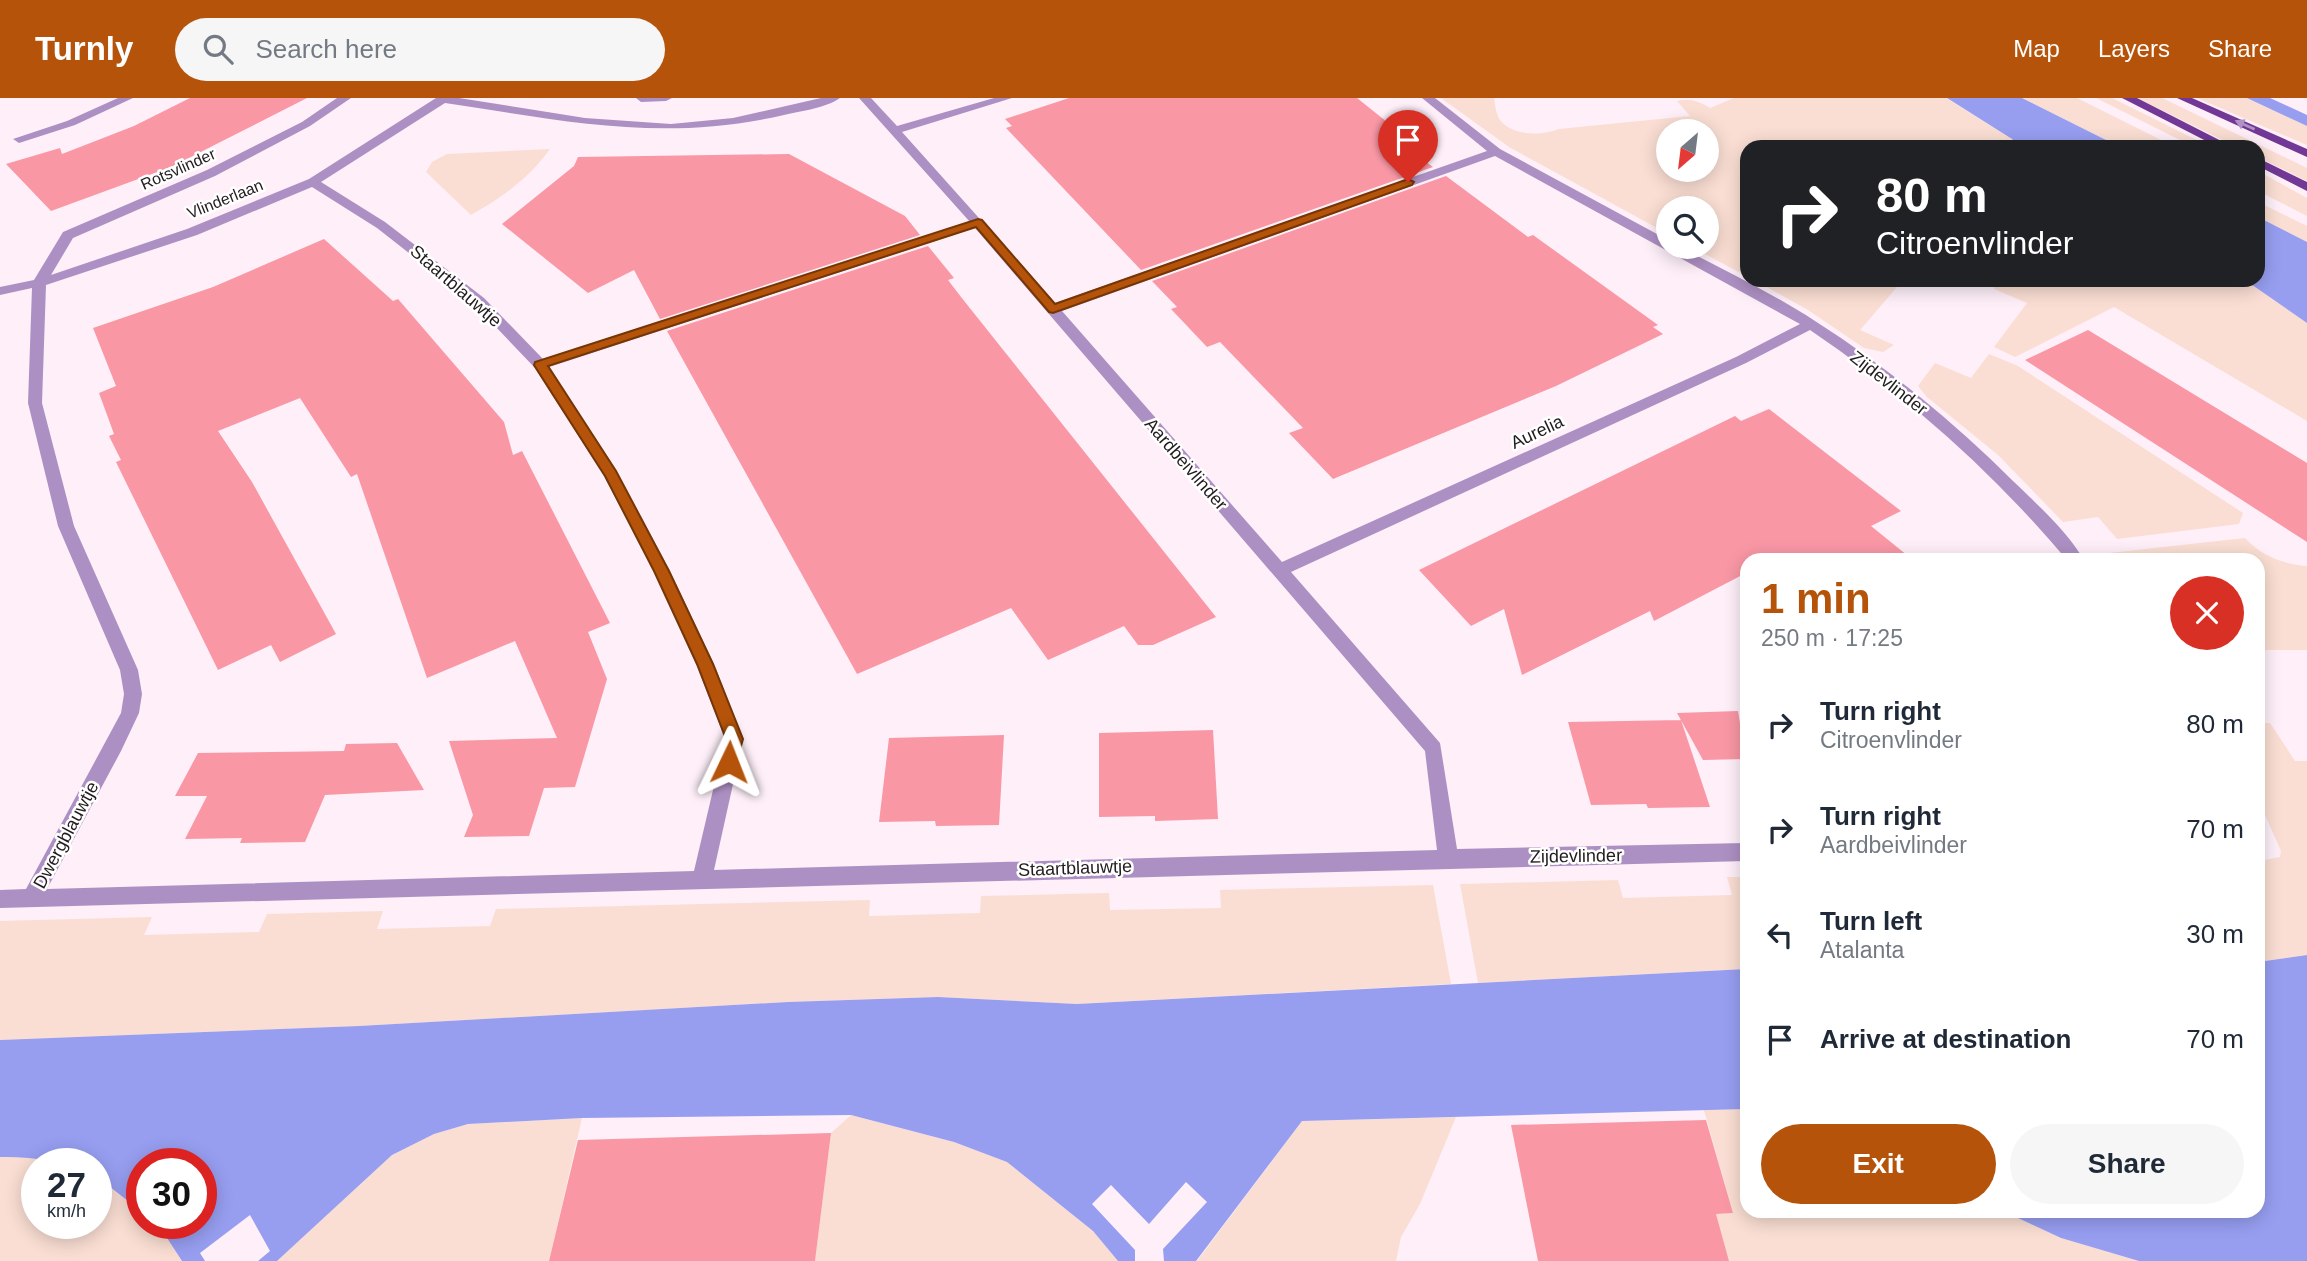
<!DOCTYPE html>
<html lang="en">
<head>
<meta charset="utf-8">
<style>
	:root { --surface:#fff; --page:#f6f6f7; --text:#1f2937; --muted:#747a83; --accent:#b45309 }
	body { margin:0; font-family:Helvetica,sans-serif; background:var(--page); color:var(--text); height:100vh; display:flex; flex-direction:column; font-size:26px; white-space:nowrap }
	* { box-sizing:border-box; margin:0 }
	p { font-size:23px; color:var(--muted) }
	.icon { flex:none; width:38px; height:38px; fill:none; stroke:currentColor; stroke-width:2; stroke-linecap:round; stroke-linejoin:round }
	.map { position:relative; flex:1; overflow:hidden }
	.side { position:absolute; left:1740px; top:455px; width:525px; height:665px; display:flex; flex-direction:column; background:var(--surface); border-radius:21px; box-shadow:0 4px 18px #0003 }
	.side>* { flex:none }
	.banner { position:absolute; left:1740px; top:42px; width:525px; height:147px; border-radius:21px; box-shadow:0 4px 18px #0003; background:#202124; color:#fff; overflow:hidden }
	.needle { width:46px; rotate:208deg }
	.fabs { position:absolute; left:1656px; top:21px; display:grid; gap:14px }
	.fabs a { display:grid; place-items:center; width:63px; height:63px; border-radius:50%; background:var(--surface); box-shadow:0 4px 18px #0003; font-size:35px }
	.speed { position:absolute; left:21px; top:1050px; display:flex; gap:14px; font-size:35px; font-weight:700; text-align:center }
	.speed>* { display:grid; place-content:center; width:91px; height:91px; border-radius:50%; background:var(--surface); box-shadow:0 4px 18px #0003; line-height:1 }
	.speed small { font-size:18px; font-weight:400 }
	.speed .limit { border:10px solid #d22; background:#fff; color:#111 }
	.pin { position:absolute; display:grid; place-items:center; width:60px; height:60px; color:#fff; margin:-72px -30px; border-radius:50% 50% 50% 0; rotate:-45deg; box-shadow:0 0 7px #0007 }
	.pin .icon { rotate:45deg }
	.me { position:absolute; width:77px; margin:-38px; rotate:2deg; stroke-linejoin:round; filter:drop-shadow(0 0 5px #0008) }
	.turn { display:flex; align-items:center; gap:24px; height:147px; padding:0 21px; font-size:32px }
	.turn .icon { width:91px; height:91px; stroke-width:2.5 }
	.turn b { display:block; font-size:49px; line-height:60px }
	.round { display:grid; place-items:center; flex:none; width:74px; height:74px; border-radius:37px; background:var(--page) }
	.headline { display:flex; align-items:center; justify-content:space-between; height:119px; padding:0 21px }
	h1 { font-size:42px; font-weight:800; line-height:52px; color:var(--accent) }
	.action { display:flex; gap:14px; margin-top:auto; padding:14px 21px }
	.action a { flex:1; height:80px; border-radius:42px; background:var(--accent); color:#fff; font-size:28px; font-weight:800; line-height:80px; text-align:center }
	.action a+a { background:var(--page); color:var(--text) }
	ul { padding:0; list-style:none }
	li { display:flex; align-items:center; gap:21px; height:105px; padding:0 21px }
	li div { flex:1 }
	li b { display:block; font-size:26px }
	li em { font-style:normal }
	header { display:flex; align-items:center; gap:42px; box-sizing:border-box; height:98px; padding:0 35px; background:var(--accent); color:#fff }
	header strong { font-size:33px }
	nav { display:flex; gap:38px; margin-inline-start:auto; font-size:24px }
	.search { width:490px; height:63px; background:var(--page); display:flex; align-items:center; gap:18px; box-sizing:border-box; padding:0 24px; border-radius:38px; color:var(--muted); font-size:26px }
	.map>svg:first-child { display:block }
	.green { fill:#faded3; fill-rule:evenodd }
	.water { fill:#979ef0 }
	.pier { fill:#feeff8 }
	.building { fill:#f997a5 }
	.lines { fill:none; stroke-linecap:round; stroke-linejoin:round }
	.minor { fill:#ad90c3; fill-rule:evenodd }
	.major { fill:#713895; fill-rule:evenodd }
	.oneway { fill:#b192c5 }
	.route { fill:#b45309; stroke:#753606; stroke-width:2 }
	.labels { text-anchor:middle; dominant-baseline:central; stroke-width:5; stroke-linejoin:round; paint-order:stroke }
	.far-street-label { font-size:16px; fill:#221c1f; stroke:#fff }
	.street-label { font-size:18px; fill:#221c1f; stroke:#fff }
</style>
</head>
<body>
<header>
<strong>Turnly</strong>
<div class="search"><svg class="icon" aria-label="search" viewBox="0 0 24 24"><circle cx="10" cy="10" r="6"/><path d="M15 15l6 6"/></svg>Search here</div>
<nav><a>Map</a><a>Layers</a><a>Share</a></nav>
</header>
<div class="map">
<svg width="2307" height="1163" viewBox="0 0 2307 1163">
	<rect width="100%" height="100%" fill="#feeff8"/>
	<path class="green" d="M1441,0H1494C1495,7 1496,16 1500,22C1512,38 1542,38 1559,31L1690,18L1677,3C1690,0 1698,3 1710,10L1734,0H1946L2012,41L2020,49H1746V178L1692,149H1706V110H1668V136L1509,49ZM1668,33H1706V72H1668Z
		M2022,0H2077L2175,49H2120Z
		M2096,0H2112L2211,49H2194Z
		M2137,0H2162L2307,70V83L2258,59V49H2237Z
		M2197,0H2247L2307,28V47Z
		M550,51C529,80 502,100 471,117L426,74L432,64L447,56Z
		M2258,73L2307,100V118L2258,93Z
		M2258,104L2307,128V144L2258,119Z
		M1754,182H1903L1860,232L1894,247L1883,254L1864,250L1808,212Z
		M1993,182H2245L2307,225V323L2114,209L2015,259L1994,249L2027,205L1994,191Z
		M1989,256L2018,268L2243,415L2239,426L2117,441L2098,419L2063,424L1998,357L1927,299L1918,288L1935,265L1971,280Z
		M2245,440C2262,458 2282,466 2307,468V552H2258V462H2095L2091,457Z
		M2258,625H2270L2295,663H2307V857L2258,864V763L2280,759L2281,753L2258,701Z
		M1727,779H1746V871L1478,885L1460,786L1618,782L1623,800L1732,797Z
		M1433,787L1451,886L1077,906L938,899L788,904L359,928L0,942V823L152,819L144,837L259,834L267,816L383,813L377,831L490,828L496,811L870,802L869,818L980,815L981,798L1109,795L1110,812L1221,810L1220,792Z
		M1746,1011V1113H2003L2061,1140L2139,1163H1729L1716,1116L1733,1115L1704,1012Z
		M851,1017L954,1044L1007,1064L1093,1133L1118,1163H815L831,1035Z
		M1456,1019L1420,1106L1401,1139L1396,1163H1197L1302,1023Z
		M582,1020L549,1163H277L392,1057L434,1036L468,1026Z
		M28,1058L67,1066H37V1125H96V1078L142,1114V1125H153L167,1140L182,1163H0V1059Z"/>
	<path class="water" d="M1947,0H2022L2120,49H2020L2012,41Z
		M2247,0H2270L2307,17V28Z
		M2258,119L2307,144V225L2245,182H2258Z
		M2307,857V1163H2139L2061,1140L2003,1113H2258V864Z
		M1746,871V1011L1302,1023L1196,1163H1118L1093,1133L1007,1064L954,1044L851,1017L582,1020L468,1026L434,1036L392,1057L277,1163H182L167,1140L153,1125H201V1066H142V1114L96,1078V1066C64,1066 33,1058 0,1059V942L359,928L788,904L938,899L1077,906Z"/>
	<path class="pier" d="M1186,1084L1207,1104L1163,1151L1164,1163H1135V1152L1092,1106L1111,1087L1149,1126Z
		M250,1117L270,1153L258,1163H205L200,1155Z"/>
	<path class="building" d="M190,0H307L171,69L51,113L6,66L60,50L62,56L134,28Z
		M1069,0H1357L1407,40L1401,41L1408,46L1404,48L1433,69L1141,172L1006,30L1012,28L1005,21Z
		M789,56L905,118L920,137L660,221L634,172L588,195L502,126L574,68L578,59Z
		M1446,78L1528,139L1533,137L1658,227L1653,229L1663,236L1556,288L1333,381L1289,335L1303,330L1220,244L1207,249L1171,211L1177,209L1152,183Z
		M324,141L393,203L398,201L504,324L513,357L522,353L610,525L588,534L607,581L575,689L544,690L529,738L464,739L473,717L449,643L557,640L515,543L427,580L357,376L351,379L300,300L218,333L252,384L336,536L280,564L271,547L218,572L116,364L121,362L109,338L114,336L99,295L116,288L93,230L213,189Z
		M928,148L954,180L948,182L961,199L1216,519L1153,547H1138L1124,528L1048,562L1011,510L857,576L667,233Z
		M2088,232L2307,365V444L2025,262Z
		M1769,311L1901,413L1871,428L1913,462H1746V475L1654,523L1650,513L1522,577L1504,511L1471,528L1419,472L1735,318L1741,323Z
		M1738,613L1746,661L1703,662L1677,615Z
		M1681,622L1710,709L1648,710L1646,706L1591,707L1568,624Z
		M1213,632L1218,721L1155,723V718L1099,719V635Z
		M1004,637L999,727L936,728L935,723L879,724L889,640Z
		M397,645L424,692L325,697L305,744L240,745L242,740L185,741L207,698H175L198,655L344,653L346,646Z
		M1706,1022L1733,1115L1716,1116L1729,1163H1538L1511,1027Z
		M831,1035L815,1163H549L578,1042Z"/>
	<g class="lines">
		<path class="minor" d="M118,0H133L75,27L19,45L13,41L67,23Z
			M337,0H351L310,28L215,78L73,140L51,177L187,131L309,81L436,0H459L585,20L671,26L733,20L821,0H840C826,10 801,13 784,17C661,45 566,23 445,5L321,84L385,124L484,200L543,261L970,124L859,0H871L897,28L994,0H1012L902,34L1055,205L1487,53L1422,0H1435L1500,51L1668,142V149H1680C1726,173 1772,195 1815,223C1887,269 1953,323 2013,383C2037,406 2067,433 2084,462H2067C1992,373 1906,297 1810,232L1746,265L1291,474L1440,645L1457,751L1746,745V763L0,810V792L26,791L121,615L124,596L120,572L58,428L28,305L32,190L0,197V189L34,182L63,134L207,72L302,24ZM1495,58L1800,226L1736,259L1282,464L1062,213ZM312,89L377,130L474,206L535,270L604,378L654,473L696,566L725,641L694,773L47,791L121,653L139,615L142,596L138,572L74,428L42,305L46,187L197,137ZM975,130L1425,653L1437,752L714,772L743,641L714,566L670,473L616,372L549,269Z
			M636,0H672L666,3L641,4Z"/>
		<path class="major" d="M2122,0H2137L2233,49H2218Z
			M2177,0H2192L2307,51V59Z
			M2258,60L2307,84V93L2258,68Z"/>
	</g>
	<defs><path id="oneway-solid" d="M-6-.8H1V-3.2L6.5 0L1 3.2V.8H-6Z" transform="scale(1.75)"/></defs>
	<use class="oneway" href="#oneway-solid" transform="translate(2245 27) rotate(-156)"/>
	<path class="route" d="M1408,81L1414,84L1412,87L1053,215L1049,214L976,129L548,268L616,373L669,473L713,566L743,641L735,669H723L721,664L726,641L697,566L654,473L605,378L534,267L535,264L978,121L982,122L1055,206Z"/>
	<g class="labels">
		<g class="far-street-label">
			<text transform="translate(178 71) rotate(-24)">Rotsvlinder</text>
			<text transform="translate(225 101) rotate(-22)">Vlinderlaan</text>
		</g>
		<g class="street-label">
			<text transform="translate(456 188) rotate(41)">Staartblauwtje</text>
			<text transform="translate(1889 285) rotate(38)">Zijdevlinder</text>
			<text transform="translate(1537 334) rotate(-25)">Aurelia</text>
			<text transform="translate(1186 366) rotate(49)">Aardbeivlinder</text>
			<text transform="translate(66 737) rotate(-62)">Dwergblauwtje</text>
			<text transform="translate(1576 758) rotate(-1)">Zijdevlinder</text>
			<text transform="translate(1075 770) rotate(-2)">Staartblauwtje</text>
		</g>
	</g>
</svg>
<div class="fabs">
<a><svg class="needle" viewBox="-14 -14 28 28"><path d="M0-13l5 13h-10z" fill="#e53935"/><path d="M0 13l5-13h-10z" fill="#747a83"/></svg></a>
<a><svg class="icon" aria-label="search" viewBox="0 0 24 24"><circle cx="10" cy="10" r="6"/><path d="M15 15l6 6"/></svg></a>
</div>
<div class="speed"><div>27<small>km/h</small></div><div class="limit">30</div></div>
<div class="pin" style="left:1408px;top:84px;background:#d93025"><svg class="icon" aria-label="arrive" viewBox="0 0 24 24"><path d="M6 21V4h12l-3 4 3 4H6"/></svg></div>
<svg class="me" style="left:729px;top:664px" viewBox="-20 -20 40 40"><path d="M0-17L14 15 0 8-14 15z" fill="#b45309" stroke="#fff" stroke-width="4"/></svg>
<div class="banner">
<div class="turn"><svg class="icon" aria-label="right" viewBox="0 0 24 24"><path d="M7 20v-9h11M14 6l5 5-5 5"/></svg><div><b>80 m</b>Citroenvlinder</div></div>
</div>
<section class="side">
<div class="headline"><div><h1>1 min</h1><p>250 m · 17:25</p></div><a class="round" style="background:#d93025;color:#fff"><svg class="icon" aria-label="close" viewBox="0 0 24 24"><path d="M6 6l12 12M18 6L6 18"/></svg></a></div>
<ul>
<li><svg class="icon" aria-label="right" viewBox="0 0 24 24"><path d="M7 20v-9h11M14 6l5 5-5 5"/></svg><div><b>Turn right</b><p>Citroenvlinder</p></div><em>80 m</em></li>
<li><svg class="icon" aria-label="right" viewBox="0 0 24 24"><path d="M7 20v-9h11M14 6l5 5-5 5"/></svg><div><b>Turn right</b><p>Aardbeivlinder</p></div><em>70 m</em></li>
<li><svg class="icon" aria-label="left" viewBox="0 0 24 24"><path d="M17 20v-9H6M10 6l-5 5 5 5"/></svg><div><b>Turn left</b><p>Atalanta</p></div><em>30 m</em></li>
<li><svg class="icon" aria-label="arrive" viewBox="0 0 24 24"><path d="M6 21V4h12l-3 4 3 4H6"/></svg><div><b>Arrive at destination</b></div><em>70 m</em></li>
</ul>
<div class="action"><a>Exit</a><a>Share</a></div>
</section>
</div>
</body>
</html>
